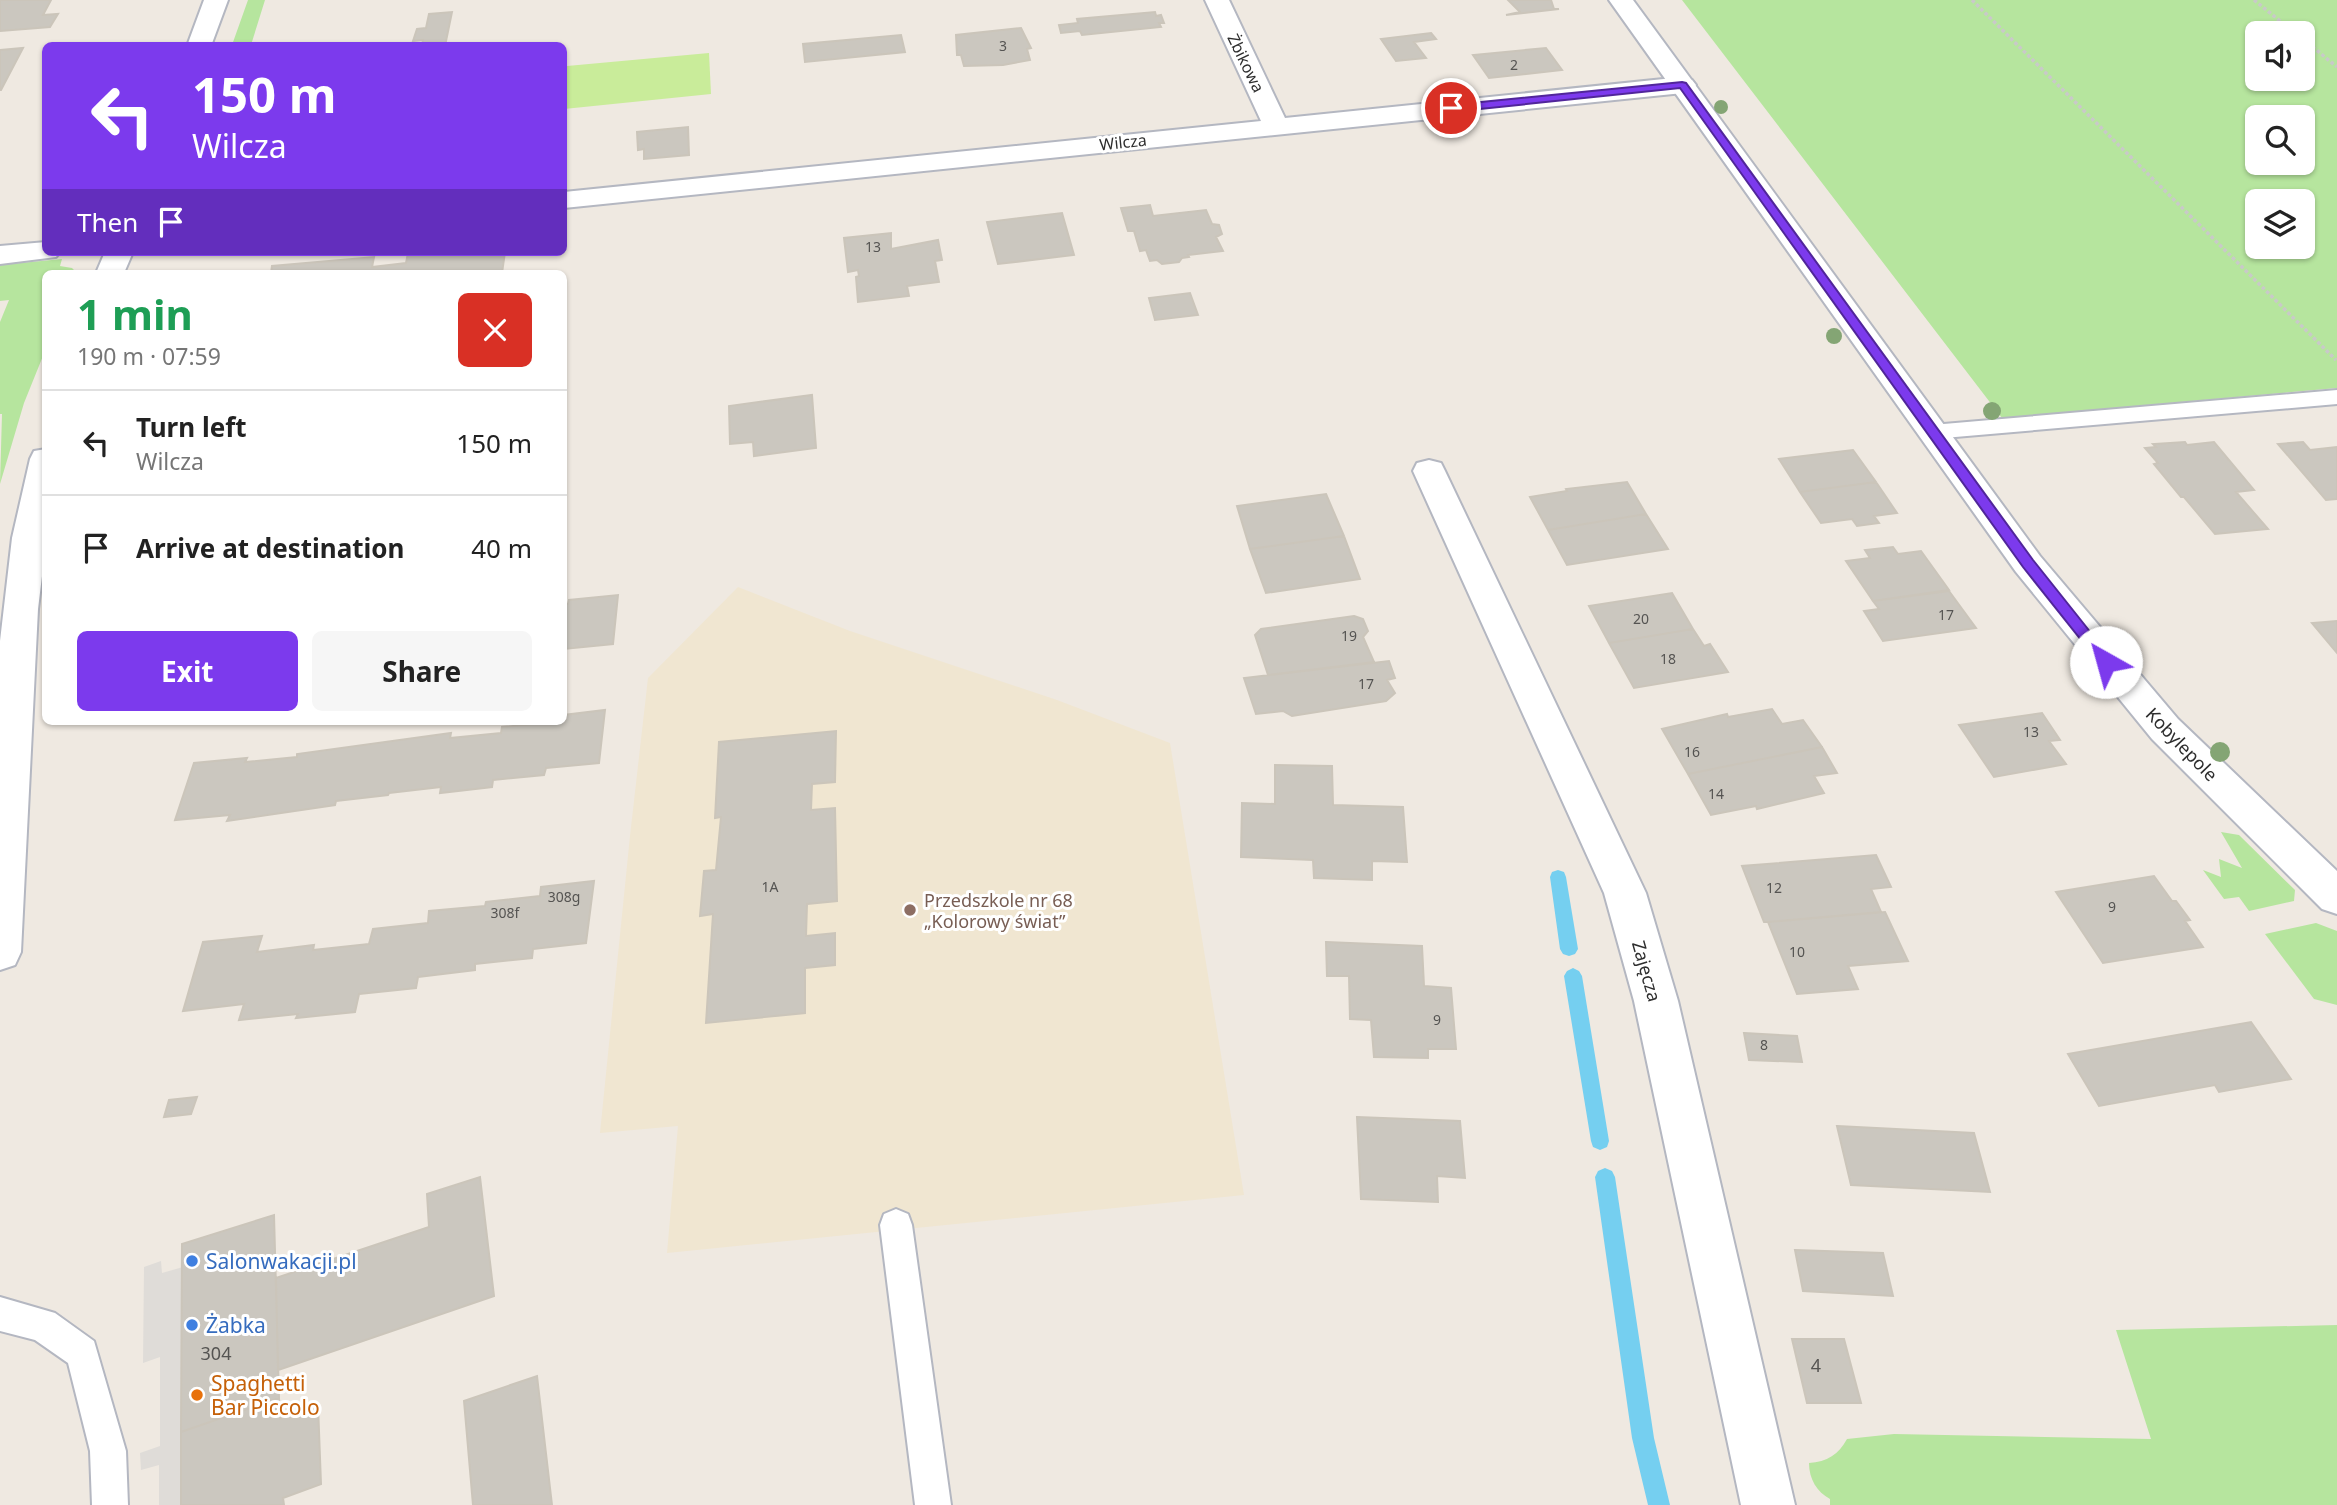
<!DOCTYPE html>
<html lang="en">
<head>
<meta charset="utf-8">
<style>
	:root { --surface:#fff; --page:#f6f6f6; --text:#222; --muted:#767676; --line:#e0e0e0; --accent:#7c3aed }
	body { margin:0; font-family:"Noto Sans",sans-serif; background:var(--page); color:var(--text); height:100vh; display:flex; flex-direction:column; font-size:26px; white-space:nowrap }
	* { box-sizing:border-box; margin:0 }
	p { font-size:23px; color:var(--muted) }
	.icon { flex:none; width:38px; height:38px; fill:none; stroke:currentColor; stroke-width:2; stroke-linecap:round; stroke-linejoin:round }
	.map { position:relative; flex:1; overflow:hidden }
	.sheet { position:absolute; left:42px; top:270px; width:525px; height:455px; display:flex; flex-direction:column; background:var(--surface); border-radius:10px; box-shadow:0 2px 5px #0004 }
	.sheet>* { flex:none }
	.guide { position:absolute; left:42px; top:42px; width:525px; height:214px; border-radius:10px; box-shadow:0 2px 5px #0004; background:#7c3aed; color:#fff; overflow:hidden }
	.controls { position:absolute; left:2245px; top:21px; display:grid; gap:14px }
	.controls a { display:grid; place-items:center; width:70px; height:70px; border-radius:10px; background:var(--surface); box-shadow:0 2px 5px #0004; font-size:35px }
	.pin { position:absolute; display:grid; place-items:center; width:60px; height:60px; color:#fff; margin:-30px; border:4px solid #fff; border-radius:50%; box-shadow:0 2px 7px #0007 }
	.me { position:absolute; width:77px; margin:-38px; rotate:322deg; stroke-linejoin:round; filter:drop-shadow(0 0 5px #0008) }
	.turn { display:flex; align-items:center; gap:24px; height:147px; padding:0 35px; font-size:32px }
	.turn .icon { width:91px; height:91px; stroke-width:2.5 }
	.turn b { display:block; font-size:49px; line-height:60px }
	.then { display:flex; align-items:center; height:66px; padding:0 35px; background:#0003; gap:14px; font-size:26px }
	.round { display:grid; place-items:center; flex:none; width:74px; height:74px; border-radius:10px; background:var(--page) }
	.headline { display:flex; align-items:center; justify-content:space-between; height:119px; padding:0 35px }
	h1 { font-size:42px; font-weight:700; line-height:52px; color:#1e9e55 }
	.primary-button { display:flex; gap:14px; margin-top:auto; padding:14px 35px }
	.primary-button a { flex:1; height:80px; border-radius:10px; background:var(--accent); color:#fff; font-size:28px; font-weight:700; line-height:80px; text-align:center }
	.primary-button a+a { background:var(--page); color:var(--text) }
	ul { padding:0; list-style:none }
	li { display:flex; align-items:center; gap:21px; height:105px; padding:0 35px; border-top:2px solid var(--line) }
	li div { flex:1 }
	li b { display:block; font-size:26px }
	li em { font-style:normal }
	.map>svg:first-child { display:block }
	.education { fill:#f0e6d1 }
	.green { fill:#b6e59e; fill-rule:evenodd }
	.pitch { fill:#c9ec9a }
	.plaza { fill:#dfdcd8 }
	.lines { fill:none; stroke-linecap:round; stroke-linejoin:round }
	.stream { fill:#75cff0; fill-rule:evenodd }
	.building { fill:#cbc7bf; stroke:#cbc5ba; stroke-width:2 }
	.service-casing { stroke:#b4b7c1; stroke-width:4 }
	.minor-casing { stroke:#b4b7c1; stroke-width:4 }
	.tertiary-casing { stroke:#b4b7c1; stroke-width:4 }
	.path { stroke:#c9c9c9; stroke-width:3.5; stroke-dasharray:3.5 2.5; stroke-linecap:butt }
	.service { fill:#fff; fill-rule:evenodd }
	.minor { fill:#fff; fill-rule:evenodd }
	.tertiary { fill:#fff; fill-rule:evenodd }
	.tree { fill:#84a574 }
	.route { fill:#7c3aed; stroke:#51269a; stroke-width:2 }
	.education-dot { fill:#8d6e63; stroke:#fff; stroke-width:2.5 }
	.shop-dot { fill:#3f7fe0; stroke:#fff; stroke-width:2.5 }
	.food-dot { fill:#e8710a; stroke:#fff; stroke-width:2.5 }
	.labels { text-anchor:middle; dominant-baseline:central; stroke-width:6; stroke-linejoin:round; paint-order:stroke }
	.number-label { font-size:14px; fill:#555452 }
	.far-street-label { font-size:16px; fill:#2e2e2e; stroke:#fff }
	.street-label { font-size:18px; fill:#2e2e2e; stroke:#fff }
	.education-label { font-size:18px; fill:#785e54; stroke:#fff; text-anchor:start }
	.near-number-label { font-size:18px; fill:#555452 }
	.near-shop-label { font-size:21px; fill:#366cbe; stroke:#fff; text-anchor:start }
	.near-food-label { font-size:21px; fill:#c56008; stroke:#fff; text-anchor:start }
</style>
</head>
<body>
<div class="map">
<svg width="2337" height="1505" viewBox="0 0 2337 1505">
	<rect width="100%" height="100%" fill="#efe9e1"/>
	<path class="education" d="M738,587L850,631L1057,700L1170,743L1244,1195L667,1253L678,1126L600,1133L630,836L648,678Z"/>
	<path class="green" d="M248,0H265L251,45H232Z
		M1682,0H2337V388L2002,418ZM2303,33V79H2258V33ZM2303,117V163H2258V117ZM2303,201V247H2258V201Z
		M62,259L60,266L72,268L77,273H46L45,351L24,403L0,484L2,414H0V322L9,300L0,301V265Z
		M2221,832L2239,835L2295,890L2294,901L2249,911L2239,897L2224,899L2203,870L2221,877L2219,859L2242,868Z
		M2316,923L2337,931V1005L2314,999L2265,934Z
		M2337,1325V1505H1830V1499C1817,1492 1809,1479 1809,1463C1827,1462 1839,1454 1847,1439L1894,1434L2151,1439L2116,1330Z"/>
	<path class="pitch" d="M709,53L711,94L564,109L567,66Z"/>
	<path class="plaza" d="M161,1261L162,1273L183,1267L181,1505H159V1465L141,1470L140,1453L160,1446V1357L143,1363L144,1267Z"/>
	<g class="lines">
		<path class="stream" d="M1558,870L1564,872L1566,877L1578,949L1575,954L1569,956L1563,954L1560,949L1550,877L1552,872Z
			M1573,968L1579,971L1582,976L1609,1141L1607,1147L1600,1150L1593,1147L1591,1141L1564,976L1567,971Z
			M1605,1168L1612,1171L1615,1177L1654,1438L1670,1505H1648L1632,1438L1595,1177L1598,1171Z"/>
	</g>
	<path class="building" d="M0,0H51L43,15L58,14L50,27L0,31Z
		M1508,0H1551L1554,9H1559L1506,15L1520,12Z
		M452,12L445,46H422L423,40L413,41L417,29L426,28L429,14Z
		M1155,12L1156,16L1161,15L1164,23H1159L1161,27L1082,35L1080,31L1061,33L1059,25L1078,23L1077,19Z
		M1021,28L1031,48L1027,49L1030,60L1003,65L964,66L961,55H957L956,35Z
		M1431,33L1436,39L1414,42L1426,58L1396,61L1381,39Z
		M901,35L905,52L805,62L803,44Z
		M23,48L1,90H0V50Z
		M1546,48L1562,70L1489,78L1473,55Z
		M688,127L689,155L644,159V149L638,150L637,132Z
		M1150,205L1153,216L1206,210L1212,224L1219,225L1222,234L1216,237L1223,251L1188,255L1189,257L1182,258L1179,262L1162,264L1157,260L1150,261L1146,250L1140,251L1134,231H1128L1121,208Z
		M1062,213L1074,255L998,264L987,222Z
		M891,233V249L938,240L942,260L935,261L939,282L907,286L909,296L858,302L856,277L859,276L858,270L848,272L844,238Z
		M505,252L502,273H271L272,266L374,257L372,267L406,263L408,253L417,252Z
		M1190,293L1198,315L1155,320L1149,298Z
		M812,395L816,448L754,456L753,442L730,444L729,406Z
		M2185,442L2187,445L2214,442L2254,490L2236,492L2268,529L2215,534L2184,497H2181L2154,464L2158,463L2145,448L2156,447L2153,444Z
		M2303,442L2310,450L2337,447V499L2326,500L2278,444Z
		M1853,450L1876,482L1800,492L1779,459Z
		M1627,482L1646,514L1548,530L1530,497L1567,491L1566,489Z
		M1876,482L1897,513L1874,516L1879,523L1857,526L1852,519L1821,523L1800,492Z
		M1326,494L1344,536L1250,549L1237,506Z
		M1646,514L1668,549L1567,565L1548,530Z
		M1344,536L1360,579L1266,593L1250,549Z
		M1893,547L1898,554L1921,551L1949,590L1873,601L1846,561L1870,558L1865,550Z
		M1949,591L1976,628L1883,641L1864,611L1879,609L1873,601Z
		M1672,593L1693,629L1609,643L1589,606Z
		M618,595L613,644L564,649V604H568L569,600Z
		M1354,616L1363,619L1368,631L1363,637L1374,662L1268,675L1255,635L1261,629Z
		M2337,621V653L2312,623Z
		M1693,629L1704,646L1710,644L1728,672L1634,688L1609,643Z
		M1389,661L1395,678L1387,680L1395,693L1386,701L1292,716L1283,711L1256,714L1244,678Z
		M1772,709L1782,724L1803,720L1822,747L1688,774L1662,729L1727,714L1728,717Z
		M605,710L599,763L546,768L544,775L493,780L492,787L440,793L441,787L389,793L388,795L336,801L335,805L227,821L230,815L175,820L194,763L247,758L245,762L297,757V754L451,733L450,738L501,733L502,727L564,721V715Z
		M2042,713L2060,740L2049,741L2066,764L1994,777L1959,725Z
		M836,731L835,782L812,784L811,810L835,808L837,901L807,904L806,936L835,933V965L805,968V1013L706,1023L713,914L700,916L704,871L716,870L721,817L715,818L719,742Z
		M1822,747L1837,773L1814,776L1824,793L1757,809L1756,806L1711,815L1688,774Z
		M1275,765L1332,766L1333,805L1403,807L1407,862L1372,861V880L1314,878L1313,860L1241,857L1242,803L1275,804Z
		M1876,855L1891,887L1871,889L1881,912L1768,922H1764L1742,866Z
		M2154,876L2172,901H2176L2190,920L2185,921L2203,947L2103,963L2056,892Z
		M594,881L586,943L533,949L532,958L475,964V970L418,977L416,988L359,994L355,1012L296,1018L298,1014L239,1020L244,1004L183,1011L203,942L262,936L257,952L314,945L313,950L369,944L373,929L428,923L429,911L485,906L486,902L540,896L541,887Z
		M1885,912L1908,961L1848,966L1858,989L1797,994L1768,922Z
		M1326,942L1422,946L1424,986L1451,988L1456,1049H1428V1058L1374,1057L1371,1020L1350,1019L1349,976H1327Z
		M2251,1022L2291,1079L2219,1092L2215,1085L2099,1106L2068,1054Z
		M1744,1033L1797,1036L1802,1062L1749,1060Z
		M197,1097L191,1114L164,1117L169,1100Z
		M1357,1117L1460,1121L1465,1178L1437,1176L1438,1202L1361,1199Z
		M1837,1126L1974,1133L1990,1192L1851,1185Z
		M480,1177L494,1296L278,1370L276,1278L429,1227L427,1194Z
		M274,1215L279,1398L181,1432L182,1244Z
		M1795,1250L1883,1253L1893,1296L1803,1291Z
		M1792,1339H1844L1861,1403H1807Z
		M537,1376L552,1505H473L464,1401Z
		M279,1398L280,1418L318,1405L321,1484L283,1498L284,1505H181V1432Z"/>
	<g class="lines">
		<g class="service-casing">
			<path id="service" d="M2337,390V404L1932,439L1924,437L1921,432L1924,427L1932,425Z
				M896,1209L908,1214L912,1225L951,1505H915L880,1225L884,1214Z
				M0,1297L55,1313L94,1341L126,1451L128,1505H92L90,1451L68,1363L35,1340L0,1331Z"/>
		</g>
		<g class="minor-casing">
			<path id="minor" d="M204,0H228L211,46H187Z
				M1205,0H1229L1285,118L1683,77L1692,80L1696,85L1692,90L1683,93L564,208V192L1261,121Z
				M46,242V252H60L56,257L0,264V246Z
				M105,252H133L124,273H96Z
				M46,449V543L38,609L21,952L15,965L0,970V641L12,538L30,459L34,451Z
				M1429,460L1441,463L1445,471L1646,893L1678,1001L1795,1505H1741L1634,1001L1604,893L1413,471L1417,463Z"/>
		</g>
		<g class="tertiary-casing">
			<path id="tertiary" d="M1609,0H1633L2040,556L2178,719L2337,871V914L2322,909L2152,739L2016,572Z"/>
		</g>
		<path class="path" d="M1972,0L2336,360
			M2254,0L2295,33
			M2303,39L2337,67"/>
		<use href="#service" class="service"/>
		<use href="#minor" class="minor"/>
		<use href="#tertiary" class="tertiary"/>
	</g>
	<g class="tree">
		<circle cx="1721" cy="107" r="7"/>
		<circle cx="1834" cy="336" r="8"/>
		<circle cx="1992" cy="411" r="9"/>
		<circle cx="2220" cy="752" r="10"/>
	</g>
	<path class="route" d="M1682,82L1686,83L2033,560L2111,658L2114,662L2111,665H2101L2023,567L1680,88L1451,112L1445,108L1451,105Z"/>
	<circle class="education-dot" cx="910" cy="910" r="7"/>
	<g class="shop-dot">
		<circle cx="192" cy="1261" r="7"/>
		<circle cx="192" cy="1325" r="7"/>
	</g>
	<circle class="food-dot" cx="197" cy="1395" r="7"/>
	<g class="labels">
		<g class="number-label">
			<text x="1003" y="45">3</text>
			<text x="1514" y="64">2</text>
			<text x="873" y="246">13</text>
			<text x="1946" y="614">17</text>
			<text x="1641" y="618">20</text>
			<text x="1349" y="635">19</text>
			<text x="1668" y="658">18</text>
			<text x="1366" y="683">17</text>
			<text x="2031" y="731">13</text>
			<text x="1692" y="751">16</text>
			<text x="1716" y="793">14</text>
			<text x="770" y="886">1A</text>
			<text x="1774" y="887">12</text>
			<text x="564" y="896">308g</text>
			<text x="2112" y="906">9</text>
			<text x="505" y="912">308f</text>
			<text x="1797" y="951">10</text>
			<text x="1437" y="1019">9</text>
			<text x="1764" y="1044">8</text>
		</g>
		<g class="far-street-label">
			<text transform="translate(1246 63) rotate(64)">Żbikowa</text>
			<text transform="translate(1123 142) rotate(-6)">Wilcza</text>
		</g>
		<g class="street-label">
			<text transform="translate(2182 744) rotate(46)">Kobylepole</text>
			<text transform="translate(1647 971) rotate(74)">Zajęcza</text>
		</g>
		<g class="education-label">
			<text x="924" y="900">Przedszkole nr 68<tspan x="924" dy="21">„Kolorowy świat”</tspan></text>
		</g>
		<g class="near-number-label">
			<text x="216" y="1353">304</text>
			<text x="1816" y="1365">4</text>
		</g>
		<g class="near-shop-label">
			<text x="206" y="1261">Salonwakacji.pl</text>
			<text x="206" y="1325">Żabka</text>
		</g>
		<g class="near-food-label">
			<text x="211" y="1383">Spaghetti<tspan x="211" dy="24">Bar Piccolo</tspan></text>
		</g>
	</g>
</svg>
<div class="controls">
<a><svg class="icon" aria-label="sound" viewBox="0 0 24 24"><path d="M4 9h4l5-4v14l-5-4H4zM17 9q2 3 0 6"/></svg></a>
<a><svg class="icon" aria-label="search" viewBox="0 0 24 24"><circle cx="10" cy="10" r="6"/><path d="M15 15l6 6"/></svg></a>
<a><svg class="icon" aria-label="layers" viewBox="0 0 24 24"><path d="M12 4l9 5-9 5-9-5zM3 14l9 5 9-5"/></svg></a>
</div>
<div class="pin" style="left:1451px;top:108px;background:#d93025"><svg class="icon" aria-label="arrive" viewBox="0 0 24 24"><path d="M6 21V4h12l-3 4 3 4H6"/></svg></div>
<svg class="me" style="left:2106px;top:662px" viewBox="-20 -20 40 40"><circle r="19" fill="#fff"/><path d="M0-13L10 11 0 6-10 11z" fill="#7c3aed"/></svg>
<div class="guide">
<div class="turn"><svg class="icon" aria-label="left" viewBox="0 0 24 24"><path d="M17 20v-9H6M10 6l-5 5 5 5"/></svg><div><b>150 m</b>Wilcza</div></div>
<div class="then">Then<svg class="icon" aria-label="arrive" viewBox="0 0 24 24"><path d="M6 21V4h12l-3 4 3 4H6"/></svg></div>
</div>
<section class="sheet">
<div class="headline"><div><h1>1 min</h1><p>190 m · 07:59</p></div><a class="round" style="background:#d93025;color:#fff"><svg class="icon" aria-label="close" viewBox="0 0 24 24"><path d="M6 6l12 12M18 6L6 18"/></svg></a></div>
<ul>
<li><svg class="icon" aria-label="left" viewBox="0 0 24 24"><path d="M17 20v-9H6M10 6l-5 5 5 5"/></svg><div><b>Turn left</b><p>Wilcza</p></div><em>150 m</em></li>
<li><svg class="icon" aria-label="arrive" viewBox="0 0 24 24"><path d="M6 21V4h12l-3 4 3 4H6"/></svg><div><b>Arrive at destination</b></div><em>40 m</em></li>
</ul>
<div class="primary-button"><a>Exit</a><a>Share</a></div>
</section>
</div>
</body>
</html>
